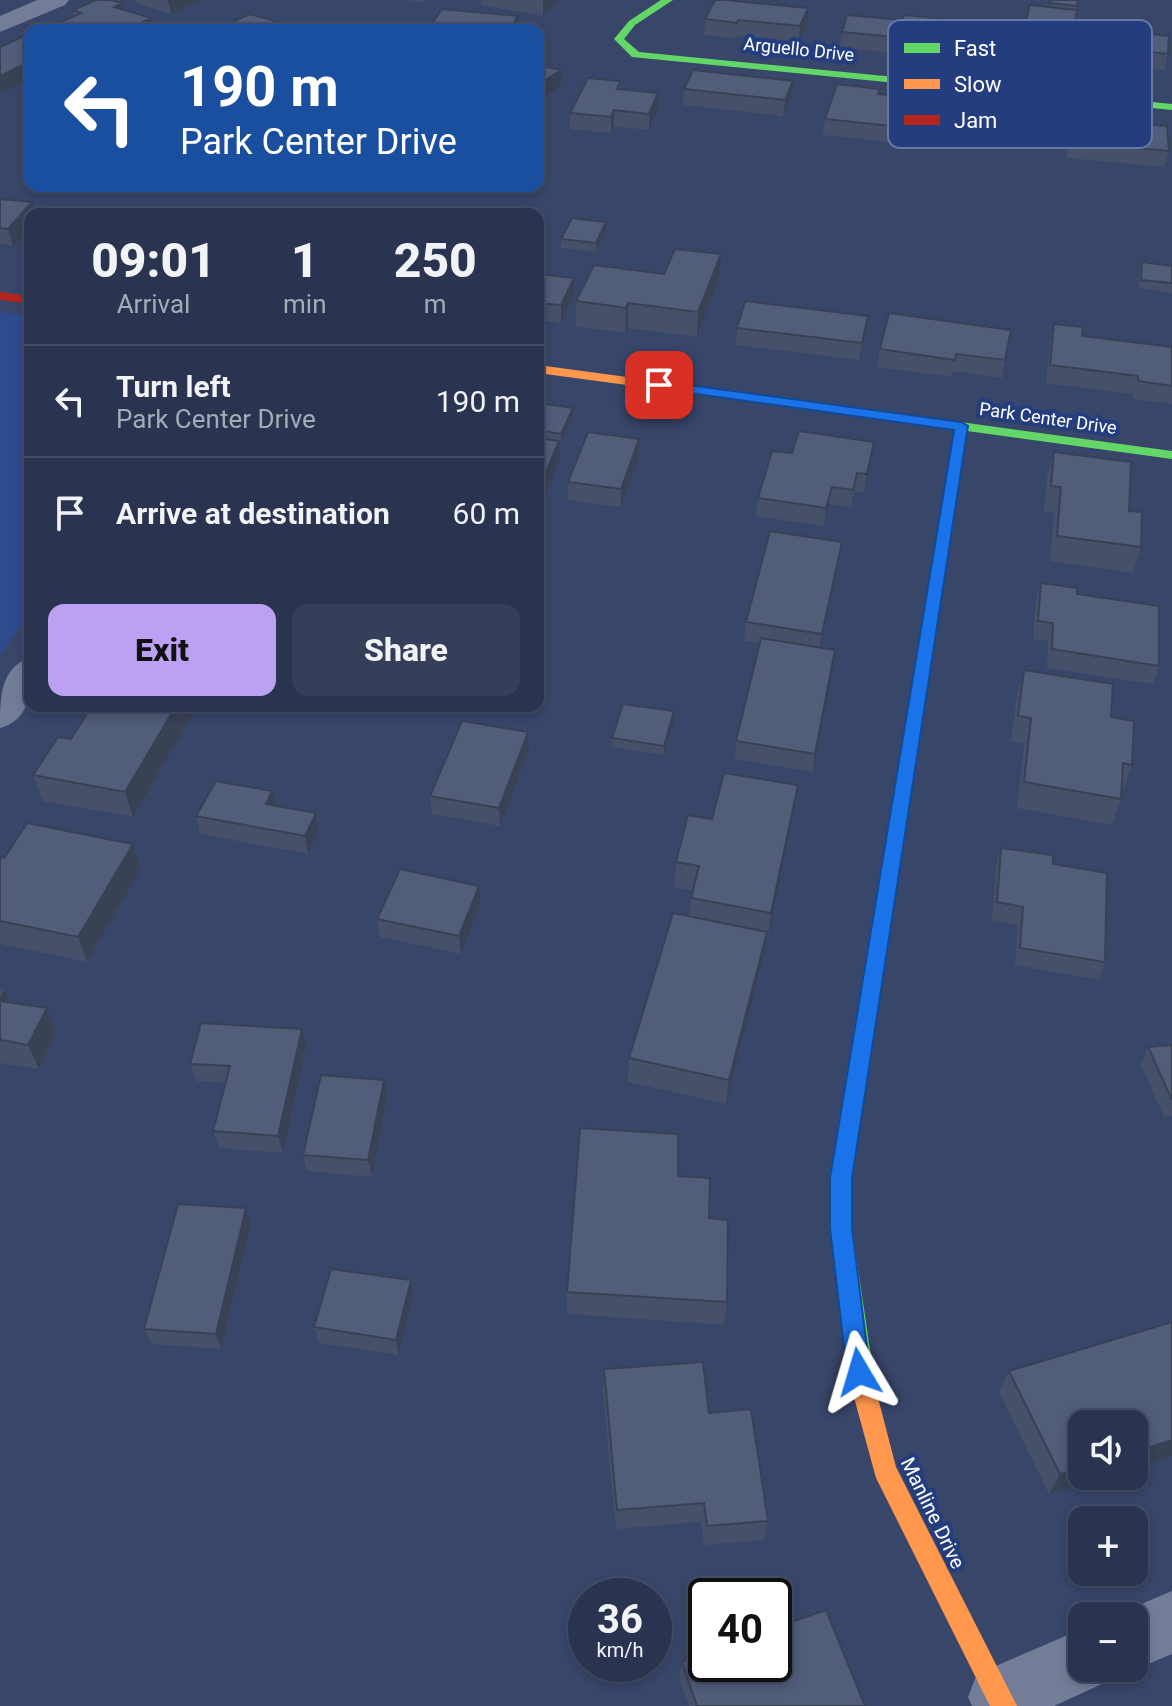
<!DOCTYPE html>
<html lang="en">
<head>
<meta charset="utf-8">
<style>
	:root { --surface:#2a3450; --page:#363f5a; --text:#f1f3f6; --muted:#a5aab7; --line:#464f67; --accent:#bca0f2 }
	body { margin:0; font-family:Roboto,sans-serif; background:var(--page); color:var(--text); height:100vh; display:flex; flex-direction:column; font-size:30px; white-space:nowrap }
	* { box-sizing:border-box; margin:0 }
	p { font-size:26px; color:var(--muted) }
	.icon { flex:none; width:44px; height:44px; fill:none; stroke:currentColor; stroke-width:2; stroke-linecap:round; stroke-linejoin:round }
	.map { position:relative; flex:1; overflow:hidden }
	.side { position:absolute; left:24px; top:208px; width:520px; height:504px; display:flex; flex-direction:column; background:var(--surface); border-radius:16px; box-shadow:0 4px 12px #0003,0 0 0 2px var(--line) }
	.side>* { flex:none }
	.hud { position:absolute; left:24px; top:24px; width:520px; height:168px; border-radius:16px; box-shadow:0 4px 12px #0003,0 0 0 2px var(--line); background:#1a4fa0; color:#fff; overflow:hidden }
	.buttons { position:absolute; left:1068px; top:1410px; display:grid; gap:16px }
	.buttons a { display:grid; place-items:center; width:80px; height:80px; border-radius:16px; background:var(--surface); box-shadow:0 4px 12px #0003,0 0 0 2px var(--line); font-size:40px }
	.speed { position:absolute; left:568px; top:1578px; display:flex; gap:16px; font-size:40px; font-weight:700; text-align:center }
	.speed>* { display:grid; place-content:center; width:104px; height:104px; border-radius:50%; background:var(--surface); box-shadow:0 4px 12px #0003,0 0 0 2px var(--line); line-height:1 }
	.speed small { font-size:20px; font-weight:400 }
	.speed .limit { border:4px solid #111; border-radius:12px; background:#fff; color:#111 }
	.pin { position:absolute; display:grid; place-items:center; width:68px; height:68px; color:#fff; margin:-34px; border-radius:16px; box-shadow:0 4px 12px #0006 }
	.me { position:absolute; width:88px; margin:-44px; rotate:353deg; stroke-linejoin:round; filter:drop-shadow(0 0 6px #0008) }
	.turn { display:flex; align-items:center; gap:28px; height:168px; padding:0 24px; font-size:36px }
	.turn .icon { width:104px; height:104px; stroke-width:2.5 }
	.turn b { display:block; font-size:56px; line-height:68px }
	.eta { display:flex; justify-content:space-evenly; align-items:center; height:136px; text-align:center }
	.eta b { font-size:48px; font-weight:800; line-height:56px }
	.button { display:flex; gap:16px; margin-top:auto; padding:16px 24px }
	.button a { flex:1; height:92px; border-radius:16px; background:var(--accent); color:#111; font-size:32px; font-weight:800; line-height:92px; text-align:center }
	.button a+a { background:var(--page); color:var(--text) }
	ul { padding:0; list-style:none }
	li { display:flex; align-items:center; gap:24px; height:112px; padding:0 24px; border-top:2px solid var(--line) }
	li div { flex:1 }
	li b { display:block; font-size:30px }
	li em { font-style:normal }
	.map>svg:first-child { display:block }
	.green { fill:#2f4b8f }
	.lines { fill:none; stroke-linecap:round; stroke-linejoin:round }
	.street { fill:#747d98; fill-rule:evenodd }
	.fast { fill:#63d668; fill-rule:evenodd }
	.slow { fill:#ff974d; fill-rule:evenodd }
	.jam { fill:#b3261e; fill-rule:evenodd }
	.wall { fill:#465068 }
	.shaded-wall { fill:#394155 }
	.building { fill:#515d79; stroke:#394155; stroke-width:2 }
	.route { fill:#1a73e8; stroke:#114b97; stroke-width:2 }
	.labels { text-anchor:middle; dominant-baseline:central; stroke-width:8; stroke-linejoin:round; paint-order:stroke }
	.far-street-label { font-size:18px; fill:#fff; stroke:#243d7e }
	.street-label { font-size:20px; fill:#fff; stroke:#243d7e }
	.key { fill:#243d7e; stroke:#6677a5; stroke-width:2 }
	.key-label { font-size:22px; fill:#fff }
</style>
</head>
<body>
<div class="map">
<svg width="1172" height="1706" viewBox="0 0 1172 1706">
	<rect width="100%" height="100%" fill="#38466a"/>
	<path class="green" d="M0,312L30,316V613L0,655Z"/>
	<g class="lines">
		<path class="street" d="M37,0H69L65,5L0,32V16Z
			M30,658C30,687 34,718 0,728C0,699 0,667 30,658Z
			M1172,1591V1654L1134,1670L1128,1668H1134V1616H1113Z
			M1082,1629V1668H1111L1104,1683L1054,1706H972L968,1697L977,1674Z"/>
		<path class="fast" d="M661,0H673L635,25L624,39L639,52L1172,104V110L632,57L614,39L629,21Z
			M909,415L1172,451V459L967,431L852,1178V1228L876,1390L872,1398L864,1401L856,1398L852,1390L830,1228V1178L954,429L904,422V416Z"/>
		<path class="slow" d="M538,365L909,415L916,419L909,423L538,373Z
			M864,1379L872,1382L876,1390L896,1467L1017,1706H990L876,1478L852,1390L856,1382Z"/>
		<path class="jam" d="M0,292L30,296V304L0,300Z"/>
	</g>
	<path class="wall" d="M135,0H199L171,14L135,3Z
		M406,0H426L423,2Z
		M481,0H558V2L543,16L482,5Z
		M715,0L807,24L799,42L737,35L736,38L704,35L705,19Z
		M1051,0H1078L1070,47L1054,45L1051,64L962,56L966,25L1024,30L1030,5L1049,7Z
		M73,10H124L153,30H63L61,22L74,17Z
		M518,16V30H430V26Z
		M902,20L942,34L937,57L840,48L842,32Z
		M285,24L286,30H227L226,25Z
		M1103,29L1168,54L1164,70L1138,67L1137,72L1096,68Z
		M620,81V89L658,93V109L649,130L614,126L611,133L570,129V113Z
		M684,89L792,97L783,116L683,105Z
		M880,89L879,95L908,106L924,108L922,124L916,145L823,135L825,119Z
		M941,94L1043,128L1040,144L934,133Z
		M1071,107L1141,124L1169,151L1164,167L1067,158L1068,124Z
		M0,199L32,202L35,214H30V226L13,246L0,244Z
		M606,222V231L596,252L561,248V239Z
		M30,229V248L26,233Z
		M1142,262L1172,266V293L1138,288L1140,271Z
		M538,274L574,295L561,323L538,320Z
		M664,274L719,279L697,337L628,328L625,333L576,326V301Z
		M889,313L1005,360L1002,378L953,371L952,377L877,367L880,349Z
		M1054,324L1082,336L1172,347V404L1133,399V394L1046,383L1050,341Z
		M737,328L865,333L859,360L736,345Z
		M538,403L573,418L561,443H559L560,459L545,495L538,494Z
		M874,442L864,492L854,491L851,508L829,504L824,526L756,516L758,498L792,453Z
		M1054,452L1129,511L1141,547L1133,573L1050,561L1054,513L1044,511L1047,477Z
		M639,457L621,507L568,500V482Z
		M842,542L839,560L820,647L835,650L813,772L735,759L736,741L760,643L744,641L746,622Z
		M1041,583L1159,666L1153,684L1047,668L1048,641L1033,639L1036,601Z
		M1024,670L1111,717L1132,765L1123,790H1122L1121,799L1112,825L1017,808L1024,744L1011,742L1017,696Z
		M197,707L133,817L43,801L33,775L71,739Z
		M674,721L664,755L612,747V738Z
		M529,750L500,826L432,814L430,796Z
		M275,806L316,813L319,831L308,854L200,834L196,816Z
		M794,810L768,938H766L763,957L726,1104L628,1082L629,1058L689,916L692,891L674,887L676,862L712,819Z
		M133,844L141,869L87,962L0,944V857L4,858Z
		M1001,848L1105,962L1099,980L1015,965L1018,925L992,920L996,866Z
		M479,886L481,903L461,954L380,937L377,919Z
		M0,989L4,990L9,1002L57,1033L39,1069L0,1063Z
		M302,1029L306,1047L283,1153L219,1148L213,1131L226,1083L196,1081L190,1064Z
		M1172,1045V1116L1164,1117L1141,1065L1148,1047Z
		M387,1097L372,1177L307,1171L303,1155Z
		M678,1176L709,1218L727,1302L724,1325L567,1314V1292Z
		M251,1225L221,1349L151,1344L144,1329Z
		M413,1296L399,1355L319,1343L314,1327Z
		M604,1369L709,1413L768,1521L764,1540L704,1545L701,1522L616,1529L603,1391Z
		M1009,1371L1082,1476H1108L1049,1494L999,1392Z
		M682,1662L865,1706H689L679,1678Z"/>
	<path class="shaded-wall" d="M168,0H199L171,14Z
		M543,0H558V2L543,16Z
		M122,3L125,19L114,7Z
		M808,8L807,24L799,42L800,26Z
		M518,16V30H511V27Z
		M151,18L153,30H127Z
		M285,24L286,30H274Z
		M30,61V79L0,93V76Z
		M561,70V86L538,101V85Z
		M793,81L792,97L783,116L785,100Z
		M658,93V109L649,130V114Z
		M924,108L922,124L916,145L918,129Z
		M614,110V126L611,133V117Z
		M32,202L35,214H30V226L13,246L8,229Z
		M606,222V231L596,252V243Z
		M721,254L719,279L697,337L698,312Z
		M574,278V295L561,323V305Z
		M628,303V328L625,333L626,308Z
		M868,316L865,333L859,360L862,343Z
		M573,408V418L561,443V434Z
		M639,439V457L621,507V489Z
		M559,441L560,459L545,495L544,477Z
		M874,442L871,460L864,492L867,474Z
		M832,487L829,504L824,526L826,508Z
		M842,542L839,560L819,652L822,634Z
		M835,650L833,668L813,772L815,754Z
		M176,706H196L197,707L133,817L125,792Z
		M674,711V721L664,755V746Z
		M528,732L529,750L500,826L499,808Z
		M798,785L794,810L768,938L771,913Z
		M272,791L276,809L266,804Z
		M316,813L319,831L308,854L305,836Z
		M133,844L141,869L87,962L78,937Z
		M479,886L481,903L461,954L459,936Z
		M767,932L763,957L726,1104L729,1080Z
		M4,990L15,1015L0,1005V997Z
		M47,1008L57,1033L39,1069L28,1045Z
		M302,1029L306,1047L283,1153L278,1136Z
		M384,1080L387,1097L372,1177L368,1160Z
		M246,1208L251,1225L221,1349L216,1334Z
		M411,1280L413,1296L399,1355L396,1340Z
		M1172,1440V1456L1134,1468V1452Z
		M1082,1468V1476H1108L1049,1494L1060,1474Z"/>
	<path class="building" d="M96,0H111L122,3L114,7L151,18L127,30H86L61,22L81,13L73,10Z
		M715,0H726L808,8L800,26L738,20L737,23L705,19Z
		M1051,0H1078L1077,6L1050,3Z
		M1030,5L1077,10L1073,32L1025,26Z
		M442,9L518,16L511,27L496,25L493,30H446L447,28L430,26Z
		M250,14L285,24L274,30H242L226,25Z
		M847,15L902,20L904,15L944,19L939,41L842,32Z
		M1103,29L1169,36L1168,54L1141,51V57L1100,52Z
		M22,37L30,40V61L0,76V47Z
		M538,65L561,70L538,85Z
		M693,70L793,81L785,100L684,89Z
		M588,78L620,81L617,89L658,93L649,114L614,110L611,117L570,113Z
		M837,84L880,89L878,94L909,98L906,106L924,108L918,129L825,119Z
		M1071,107L1141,114V124L1167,126L1169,151L1070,142Z
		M0,199L32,202L8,229L0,228Z
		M52,208L95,214H46Z
		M572,218L606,222L596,243L561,239Z
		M675,249L721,254L698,312L628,303L626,308L576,301L594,265L664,274Z
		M1142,262L1172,266V283L1141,280Z
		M538,274L574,278L561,305L538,303Z
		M745,301L868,316L862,343L737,328Z
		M889,313L1011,330L1005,360L956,354L955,360L880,349Z
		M1054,324L1083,327L1082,336L1172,347V386L1138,381V376L1050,365Z
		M538,403L573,408L561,434L538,430Z
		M799,431L874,442L867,474L857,473L853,490L832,487L826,508L758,498L772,451L792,453Z
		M588,432L639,439L621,489L568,482Z
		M538,438L559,441L544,477H538Z
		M1054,452L1131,462L1129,511L1142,512L1141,547L1057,536L1061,487L1051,486Z
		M770,531L842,542L822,634L746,622Z
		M1041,583L1077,588V594L1159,606V666L1052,649L1053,623L1038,621Z
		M761,638L835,650L815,754L736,741Z
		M1024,670L1113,684L1111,717L1134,721L1132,765L1123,763L1121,799L1024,782L1031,718L1018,716Z
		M623,704L674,711L664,746L612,738Z
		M92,706H176L125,792L33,775L58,737L71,739Z
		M462,721L528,732L499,808L430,796Z
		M724,773L798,785L771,913L691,898L699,866L676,862L688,815L712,819Z
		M216,781L272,791L266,804L316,813L305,836L196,816Z
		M27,823L133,844L78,937L0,921V857L4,858Z
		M1001,848L1053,855V864L1107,873L1105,962L1020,948L1023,907L997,902Z
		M400,869L479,886L459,936L377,919Z
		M673,913L767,932L729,1080L629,1058Z
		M0,1001L47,1008L28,1045L0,1040Z
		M201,1023L302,1029L278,1136L213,1131L230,1066L190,1064Z
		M1172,1045V1100L1148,1047Z
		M321,1075L384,1080L368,1160L303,1155Z
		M580,1128L678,1134V1176L710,1178L709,1218L728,1220L727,1302L567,1292Z
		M178,1204L246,1208L216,1334L144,1329Z
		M331,1269L411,1280L396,1340L314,1327Z
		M1172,1322V1440L1134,1452V1424H1082V1468L1060,1474L1009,1371Z
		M703,1362L709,1413L751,1409L768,1521L707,1526L704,1503L617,1510L604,1369Z
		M826,1610L865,1706H697L682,1662L706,1653V1664H774V1628Z"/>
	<path class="route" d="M659,381L961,422L968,426L852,1178V1228L870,1372L867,1379L859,1383L851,1379L847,1372L830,1228V1178L954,430L654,388V382Z"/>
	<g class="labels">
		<g class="far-street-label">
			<text transform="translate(799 49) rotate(6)">Arguello Drive</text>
			<text transform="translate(1048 418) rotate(8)">Park Center Drive</text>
		</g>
		<g class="street-label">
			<text transform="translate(933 1513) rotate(64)">Manline Drive</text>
		</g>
	</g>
	<rect x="888" y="20" width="264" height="128" rx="12" class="key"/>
	<rect x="904" y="43" width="36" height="10" fill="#63d668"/>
	<rect x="904" y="79" width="36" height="10" fill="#ff974d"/>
	<rect x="904" y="115" width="36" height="10" fill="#b3261e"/>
	<g class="key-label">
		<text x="954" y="56">Fast</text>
		<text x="954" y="92">Slow</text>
		<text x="954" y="128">Jam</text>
	</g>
</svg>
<div class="buttons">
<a><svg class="icon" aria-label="sound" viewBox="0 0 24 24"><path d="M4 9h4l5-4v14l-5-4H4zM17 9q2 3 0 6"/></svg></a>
<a>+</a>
<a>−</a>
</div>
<div class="speed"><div>36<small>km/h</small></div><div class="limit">40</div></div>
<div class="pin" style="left:659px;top:385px;background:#d93025"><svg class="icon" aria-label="arrive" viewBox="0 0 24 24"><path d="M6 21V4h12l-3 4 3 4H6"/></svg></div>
<svg class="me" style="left:859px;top:1372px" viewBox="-20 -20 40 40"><path d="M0-17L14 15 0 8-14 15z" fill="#1a73e8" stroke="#fff" stroke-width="4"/></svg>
<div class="hud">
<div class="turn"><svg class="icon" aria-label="left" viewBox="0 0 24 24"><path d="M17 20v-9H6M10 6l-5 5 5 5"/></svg><div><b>190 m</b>Park Center Drive</div></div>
</div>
<section class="side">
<div class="eta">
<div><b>09:01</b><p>Arrival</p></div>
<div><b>1</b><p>min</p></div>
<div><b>250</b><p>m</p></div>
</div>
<ul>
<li><svg class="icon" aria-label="left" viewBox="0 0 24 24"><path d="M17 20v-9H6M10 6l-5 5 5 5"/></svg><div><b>Turn left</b><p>Park Center Drive</p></div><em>190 m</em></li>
<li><svg class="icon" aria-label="arrive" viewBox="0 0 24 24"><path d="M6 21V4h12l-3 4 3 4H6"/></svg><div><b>Arrive at destination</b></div><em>60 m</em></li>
</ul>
<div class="button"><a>Exit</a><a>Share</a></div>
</section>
</div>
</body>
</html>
